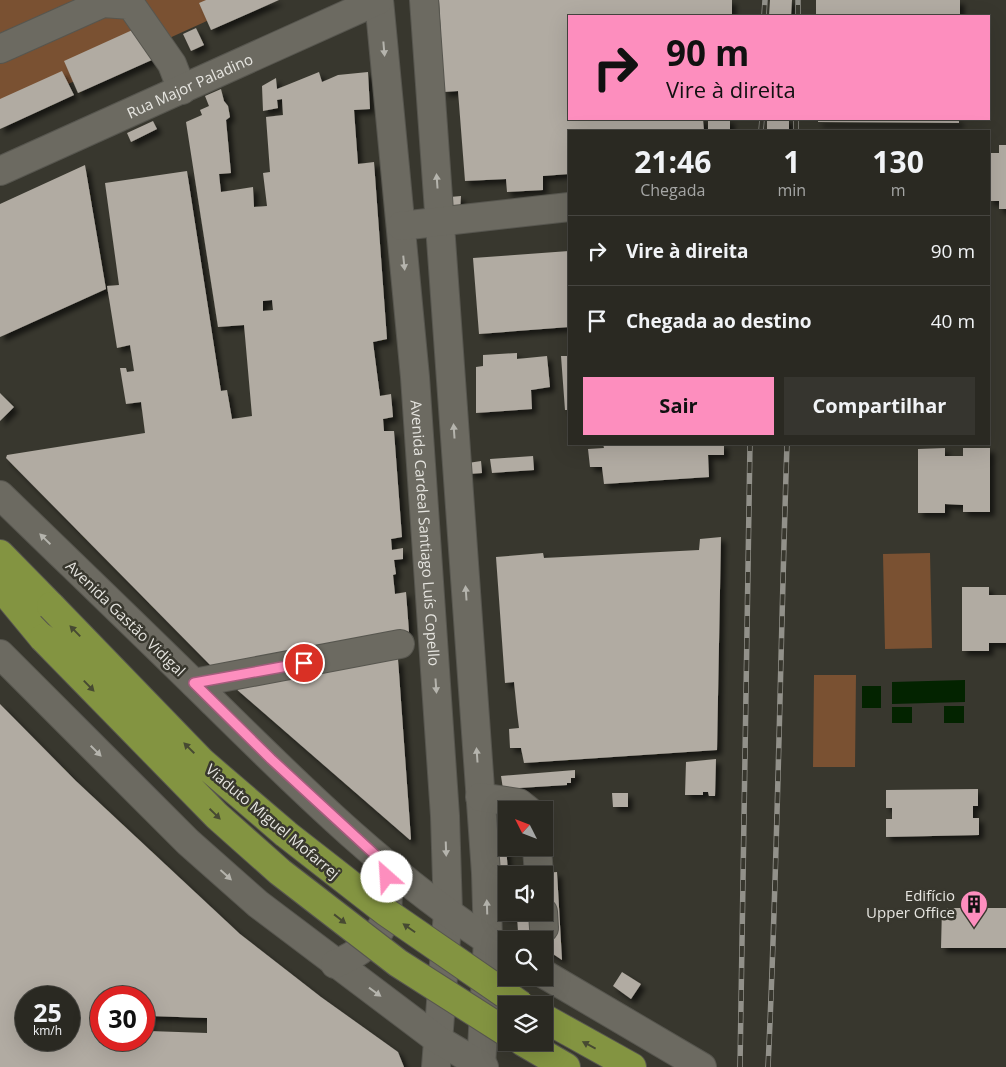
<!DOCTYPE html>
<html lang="pt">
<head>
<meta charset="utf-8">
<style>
	:root { --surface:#2a2922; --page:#36352f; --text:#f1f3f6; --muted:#a5a6a5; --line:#464540; --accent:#fd8ebe }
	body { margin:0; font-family:"Open Sans",sans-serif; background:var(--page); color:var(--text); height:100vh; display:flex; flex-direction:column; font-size:19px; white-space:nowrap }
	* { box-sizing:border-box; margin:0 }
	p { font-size:16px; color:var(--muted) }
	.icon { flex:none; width:28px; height:28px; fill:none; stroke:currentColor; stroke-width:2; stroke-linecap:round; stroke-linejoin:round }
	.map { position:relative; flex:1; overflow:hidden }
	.sheet { position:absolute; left:568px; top:130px; width:422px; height:315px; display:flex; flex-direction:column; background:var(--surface); border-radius:0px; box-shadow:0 5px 20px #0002,0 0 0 1px var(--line) }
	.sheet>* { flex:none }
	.guide { position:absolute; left:568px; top:15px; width:422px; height:105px; border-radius:0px; box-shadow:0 5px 20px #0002,0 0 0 1px var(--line); background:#fd8ebe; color:#111; overflow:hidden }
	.needle { width:32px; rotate:312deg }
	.tools { position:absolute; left:498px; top:801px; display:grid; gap:10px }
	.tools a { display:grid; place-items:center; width:55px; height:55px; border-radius:0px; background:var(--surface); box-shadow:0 5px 20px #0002,0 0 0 1px var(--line); font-size:25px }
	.speed { position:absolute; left:15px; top:986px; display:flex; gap:10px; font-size:25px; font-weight:700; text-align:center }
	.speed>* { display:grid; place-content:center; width:65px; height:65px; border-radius:50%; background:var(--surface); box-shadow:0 5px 20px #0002,0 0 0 1px var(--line); line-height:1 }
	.speed small { font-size:12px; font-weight:400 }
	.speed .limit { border:8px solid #d22; background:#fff; color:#111 }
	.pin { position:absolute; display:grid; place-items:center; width:42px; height:42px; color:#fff; margin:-21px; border:2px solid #fff; border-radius:50%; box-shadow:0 1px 5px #0007 }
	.me { position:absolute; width:55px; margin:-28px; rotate:334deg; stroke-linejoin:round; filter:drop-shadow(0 0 4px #0008) }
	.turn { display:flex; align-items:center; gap:18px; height:105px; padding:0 15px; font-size:22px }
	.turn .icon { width:65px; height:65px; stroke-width:2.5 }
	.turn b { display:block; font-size:35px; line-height:42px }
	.eta { display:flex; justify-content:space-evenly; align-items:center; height:85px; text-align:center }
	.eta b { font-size:30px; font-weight:700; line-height:35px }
	.action { display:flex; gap:10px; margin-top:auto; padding:10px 15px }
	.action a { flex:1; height:58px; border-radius:0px; background:var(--accent); color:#111; font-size:20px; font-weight:700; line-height:58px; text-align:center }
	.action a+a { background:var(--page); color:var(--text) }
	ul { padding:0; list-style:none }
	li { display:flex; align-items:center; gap:15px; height:70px; padding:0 15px; border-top:1px solid var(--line) }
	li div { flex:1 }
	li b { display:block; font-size:19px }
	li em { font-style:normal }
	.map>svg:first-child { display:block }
	.green { fill:#7a5132 }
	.water { fill:#032300 }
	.building { fill:#b1aba2; fill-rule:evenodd; filter:url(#shadow) }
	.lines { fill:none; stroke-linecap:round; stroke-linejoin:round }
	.minor-casing { stroke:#57564f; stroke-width:30 }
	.highway-casing { stroke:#57564f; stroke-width:30 }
	.minor { stroke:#6c6a61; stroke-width:28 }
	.highway { stroke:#839441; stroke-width:28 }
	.rail-casing { stroke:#92918a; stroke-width:5.5 }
	.rail { stroke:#38372e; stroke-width:4; stroke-dasharray:11; stroke-linecap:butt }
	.highway-bridge-casing { stroke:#57564f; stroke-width:30; stroke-linecap:butt }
	.highway-bridge { stroke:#839441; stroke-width:28 }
	.oneway { fill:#b5b4ad }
	.oneway2 { fill:#474a32 }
	.route-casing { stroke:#a45c7c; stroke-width:12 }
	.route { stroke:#fd8ebe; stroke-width:9 }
	.labels { text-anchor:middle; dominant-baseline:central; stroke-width:5; stroke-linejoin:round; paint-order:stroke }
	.street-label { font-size:15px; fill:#e6e5e0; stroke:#38372e }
	.poi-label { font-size:15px; fill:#e6e5e0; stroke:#38372e; text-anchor:end }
</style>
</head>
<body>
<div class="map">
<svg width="1006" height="1067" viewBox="0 0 1006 1067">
	<defs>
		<filter id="shadow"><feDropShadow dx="4.5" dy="4.5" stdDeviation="2.5" flood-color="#0009"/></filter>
	</defs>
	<rect width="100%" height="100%" fill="#38372e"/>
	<path class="green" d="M0,0H253L0,115Z
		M930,553L932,648L885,649L883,554Z
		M814,675H856L855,767H813Z"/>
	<path class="water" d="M965,680V702L892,704V682Z
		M862,686H881V708H862Z
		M944,706H964V723H944Z
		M892,707H912V723H892Z"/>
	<path class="building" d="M206,0H279L211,30L199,3Z
		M439,0H732V16H569V119H703L704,131H569V174L543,176V190L507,192L506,179L465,181L458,91L444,92Z
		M770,0H792L791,16H769Z
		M816,0H960V16H816Z
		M139,27L154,59L78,93L64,61Z
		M196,28L204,45L191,51L183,34Z
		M62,71L74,95L0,129V99Z
		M319,72L322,82L338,75L368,72L370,109L354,110L358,164L374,162L387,339L373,342L380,396L391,394L393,417L383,419L384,431H394L402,537L391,539L392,550L403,548V559L394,560L396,574L393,575L395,594L406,592L409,632L214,665L212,667L6,458L7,455L145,433L141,402L126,404L120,368H126L127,372L134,371L130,345L117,348L107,286L119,285L105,183L187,171L221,391L227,390L232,419L252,416L244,325L218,327L186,122L202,115L200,110L209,106L205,96L221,89L224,101L228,106L230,117L226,120L231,173L219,174L221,192L253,187L254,207L267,206L263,173L270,172L266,117L283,115L282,99L277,100L278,108L263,111L262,86L276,78L277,89ZM272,300L273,310L263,311V301Z
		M708,119H730V131H708Z
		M767,119H789V131H767Z
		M818,119H959V123L818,122Z
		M153,121L157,129L131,142L127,133Z
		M999,145H1006V209H999V201H989V153H999Z
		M85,165L106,289L0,337V204Z
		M461,196L460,211H451L450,197Z
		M569,251V327L479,334L473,258Z
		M517,353V359L547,356L550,387L531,390L532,409L476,413V367L483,366V355Z
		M561,356H569V410H565Z
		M0,393L14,407L0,421Z
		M603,444H724V455H708L709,477L604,484L602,467H590L588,449L604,448Z
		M945,448V456H963V448H990V512H963V505L945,504V513H918V449Z
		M533,456L534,470L492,473L490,459Z
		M481,461L482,473L469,474L468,463Z
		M721,537L717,750L524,763L521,748H510L509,729L519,728L517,712L514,682L505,683L496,557L543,553L544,558L699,550L700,539Z
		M962,587H989V595H1006V643H989V651H962Z
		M398,659L411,839L410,840L235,688L237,685Z
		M0,704L76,781L240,934L321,997L398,1052L404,1067H0ZM26,998H69V1040H26ZM101,998H144V1040H101ZM150,1016L207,1018V1033L149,1031Z
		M716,759L715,796H709L708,792H703V795H685L686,762Z
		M575,770V778H571V783H567V785L503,789L501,776Z
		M978,789V806H973V818H979V835L886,837V819H892V808H886V790Z
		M612,793H628V807H613Z
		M498,846H506L508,872L500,873Z
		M557,872L562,960L544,948V940H531L518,932L517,916H504L501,896H506V912H544V875L531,874Z
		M942,908H1006V948H941Z
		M622,972L641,984L631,999L613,986Z"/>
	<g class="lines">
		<g class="minor-casing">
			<g id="minor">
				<path id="s1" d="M379,0L415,377L445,816L448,912L436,1067"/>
				<path d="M424,0L486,873L488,940L481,1067"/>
				<path d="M0,49L103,3L131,5L172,64L182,90"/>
				<path id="s2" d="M0,171L379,0"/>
				<path d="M401,226L569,207"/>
				<path d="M0,495C71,564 143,633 214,703C303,791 394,881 500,948"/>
				<path d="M0,654L188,842L258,904L437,1039L484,1067"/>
				<path d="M194,683L400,644"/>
				<path d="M480,797L519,803L528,810"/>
				<path d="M537,848L539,875"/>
				<path d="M543,912L544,928"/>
				<path d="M335,964C387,942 394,915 384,863"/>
				<path d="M544,974L702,1067"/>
			</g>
		</g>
		<g class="highway-casing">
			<path id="highway" d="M0,554L51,606
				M0,586L43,638
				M544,1018L632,1067
				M523,1042L566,1067"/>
		</g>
		<use href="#minor" class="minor"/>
		<use href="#highway" class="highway"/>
		<g class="rail-casing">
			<path id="rail" d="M764,16L765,0
				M798,16V0
				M761,131L762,119
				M796,131V119
				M740,1067L750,444
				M768,1067C778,859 780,652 787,444"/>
		</g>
		<use href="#rail" class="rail"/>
		<g class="highway-bridge-casing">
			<path id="highway-bridge" d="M51,606L202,762L286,834L386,912L521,1005
				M43,638L217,816L280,872L398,963L506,1032"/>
		</g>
		<use href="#highway-bridge" class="highway-bridge"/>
	</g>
	<defs><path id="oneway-solid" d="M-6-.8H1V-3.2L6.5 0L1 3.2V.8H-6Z" transform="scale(1.25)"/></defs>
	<g class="oneway">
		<use href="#oneway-solid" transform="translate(384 49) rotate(85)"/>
		<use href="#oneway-solid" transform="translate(437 181) rotate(-94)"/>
		<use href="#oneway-solid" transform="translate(404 263) rotate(84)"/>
		<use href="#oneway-solid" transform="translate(454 431) rotate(-94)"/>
		<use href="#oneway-solid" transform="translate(45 539) rotate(-136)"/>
		<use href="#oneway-solid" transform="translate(466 593) rotate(-94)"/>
		<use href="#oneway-solid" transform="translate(436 686) rotate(86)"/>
		<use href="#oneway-solid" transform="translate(96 751) rotate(45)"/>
		<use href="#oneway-solid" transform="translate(477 755) rotate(-94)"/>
		<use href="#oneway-solid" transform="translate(446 849) rotate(88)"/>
		<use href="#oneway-solid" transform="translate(226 875) rotate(42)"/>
		<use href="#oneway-solid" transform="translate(487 907) rotate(-92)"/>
		<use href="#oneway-solid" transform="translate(375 992) rotate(36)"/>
	</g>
	<g class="oneway2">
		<use href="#oneway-solid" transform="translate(75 631) rotate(-134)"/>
		<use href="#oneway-solid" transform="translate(89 686) rotate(46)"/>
		<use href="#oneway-solid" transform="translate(189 748) rotate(-135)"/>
		<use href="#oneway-solid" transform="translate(215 814) rotate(44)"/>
		<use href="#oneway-solid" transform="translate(340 919) rotate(38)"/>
		<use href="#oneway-solid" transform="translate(409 928) rotate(-145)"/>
		<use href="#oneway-solid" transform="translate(589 1045) rotate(-152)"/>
	</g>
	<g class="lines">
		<g class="route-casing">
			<path id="route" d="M304,663L194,683L271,759L384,863L387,877"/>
		</g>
		<use href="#route" class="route"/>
	</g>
	<defs>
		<g id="building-pin" transform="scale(1.4375)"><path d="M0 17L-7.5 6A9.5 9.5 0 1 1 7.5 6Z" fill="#fd8ebe" stroke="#38372e"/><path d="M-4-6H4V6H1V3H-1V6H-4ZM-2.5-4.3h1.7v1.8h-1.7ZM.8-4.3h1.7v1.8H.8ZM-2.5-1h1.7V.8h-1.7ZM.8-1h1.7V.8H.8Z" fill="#111"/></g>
	</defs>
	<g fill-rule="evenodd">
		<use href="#building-pin" x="974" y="904"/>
	</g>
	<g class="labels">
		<g class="street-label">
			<text stroke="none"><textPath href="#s2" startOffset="208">Rua Major Paladino</textPath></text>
			<text stroke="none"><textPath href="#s1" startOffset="535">Avenida Cardeal Santiago Luís Copello</textPath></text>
			<text transform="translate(126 618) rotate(44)">Avenida Gastão Vidigal</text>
			<text transform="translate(273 821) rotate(40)">Viaduto Miguel Mofarrej</text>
		</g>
		<g class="poi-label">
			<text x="955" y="895">Edifício<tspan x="955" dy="17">Upper Office</tspan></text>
		</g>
	</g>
</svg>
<div class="tools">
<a><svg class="needle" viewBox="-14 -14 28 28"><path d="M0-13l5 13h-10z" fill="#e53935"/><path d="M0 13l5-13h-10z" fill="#a5a6a5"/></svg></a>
<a><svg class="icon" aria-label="sound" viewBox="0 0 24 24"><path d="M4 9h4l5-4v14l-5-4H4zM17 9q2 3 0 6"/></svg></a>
<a><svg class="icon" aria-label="search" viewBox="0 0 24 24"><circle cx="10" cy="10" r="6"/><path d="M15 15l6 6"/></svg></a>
<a><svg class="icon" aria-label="layers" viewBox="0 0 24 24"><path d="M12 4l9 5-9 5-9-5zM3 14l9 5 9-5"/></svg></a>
</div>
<div class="speed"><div>25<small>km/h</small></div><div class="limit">30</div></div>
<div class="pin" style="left:304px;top:663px;background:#d93025"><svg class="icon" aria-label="arrive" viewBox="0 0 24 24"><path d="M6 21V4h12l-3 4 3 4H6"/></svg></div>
<svg class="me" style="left:387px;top:877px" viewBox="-20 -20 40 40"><circle r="19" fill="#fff"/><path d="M0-13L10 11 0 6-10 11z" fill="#fd8ebe"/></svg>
<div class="guide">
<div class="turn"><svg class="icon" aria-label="right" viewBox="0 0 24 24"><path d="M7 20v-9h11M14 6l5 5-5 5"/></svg><div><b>90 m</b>Vire à direita</div></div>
</div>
<section class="sheet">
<div class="eta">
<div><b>21:46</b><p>Chegada</p></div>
<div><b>1</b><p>min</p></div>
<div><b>130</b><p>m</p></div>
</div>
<ul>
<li><svg class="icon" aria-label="right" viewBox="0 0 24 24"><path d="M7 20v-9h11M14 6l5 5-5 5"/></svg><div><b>Vire à direita</b></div><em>90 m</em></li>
<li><svg class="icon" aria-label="arrive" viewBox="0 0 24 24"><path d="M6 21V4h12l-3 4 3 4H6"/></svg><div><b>Chegada ao destino</b></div><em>40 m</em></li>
</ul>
<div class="action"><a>Sair</a><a>Compartilhar</a></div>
</section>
</div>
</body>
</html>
